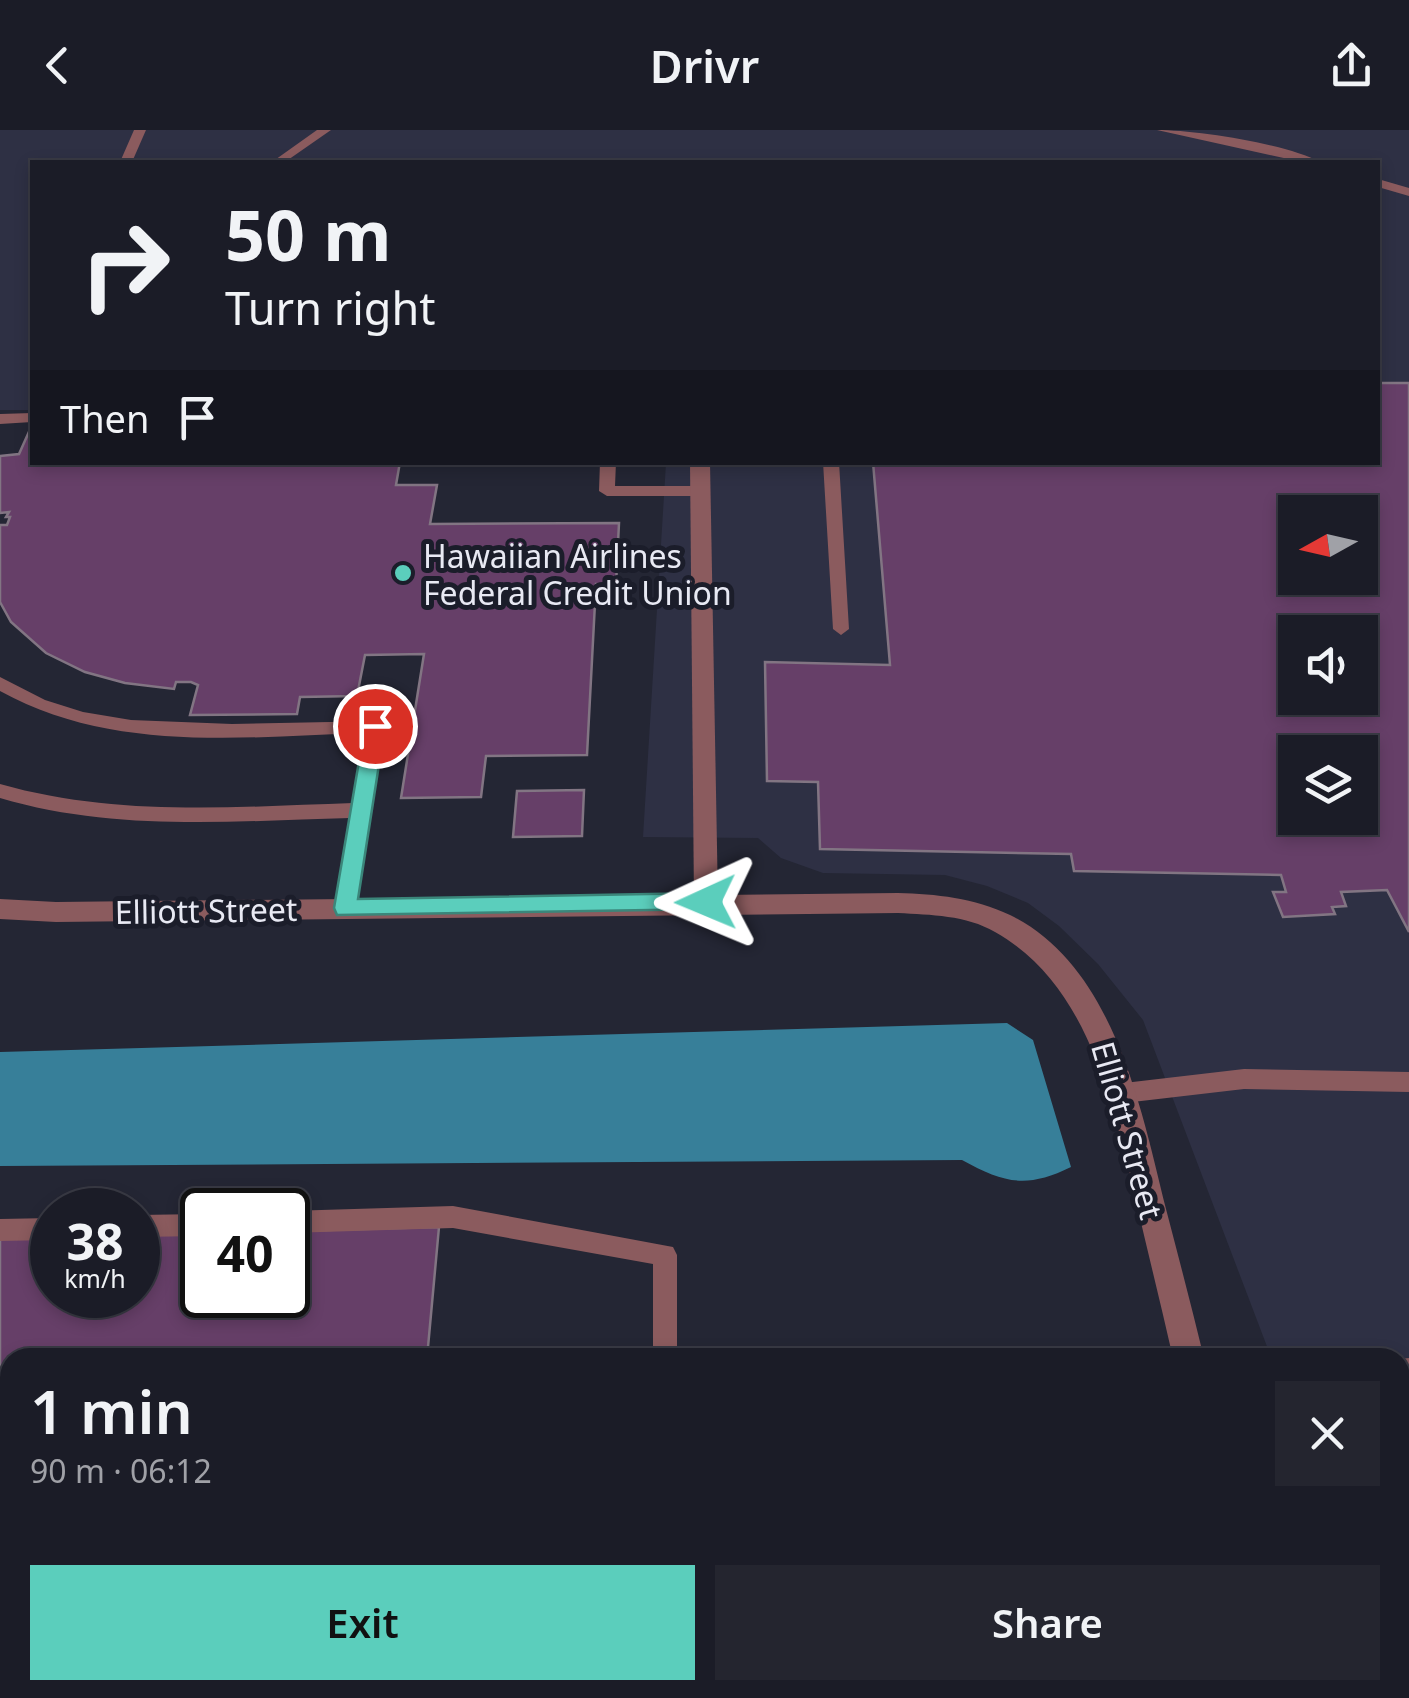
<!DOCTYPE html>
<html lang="en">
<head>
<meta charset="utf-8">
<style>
	:root { --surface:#1b1c27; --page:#24252f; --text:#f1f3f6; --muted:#a0a1a7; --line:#393a44; --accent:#5bcebc }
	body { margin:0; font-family:"Noto Sans",sans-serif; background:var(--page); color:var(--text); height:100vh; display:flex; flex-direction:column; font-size:38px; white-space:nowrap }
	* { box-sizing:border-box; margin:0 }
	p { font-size:32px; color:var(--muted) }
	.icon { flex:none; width:55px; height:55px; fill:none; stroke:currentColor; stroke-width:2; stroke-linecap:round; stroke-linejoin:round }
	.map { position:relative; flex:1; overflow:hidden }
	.drawer { position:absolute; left:0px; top:1218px; width:1410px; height:352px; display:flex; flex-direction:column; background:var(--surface); border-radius:30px 30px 0 0; box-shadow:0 5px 15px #0003,0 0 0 2px var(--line) }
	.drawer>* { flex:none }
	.guide { position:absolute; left:30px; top:30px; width:1350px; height:305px; border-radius:0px; box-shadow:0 5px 15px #0003,0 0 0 2px var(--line); background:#1b1c27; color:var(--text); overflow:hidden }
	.needle { width:65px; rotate:262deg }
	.fabs { position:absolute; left:1278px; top:365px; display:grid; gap:20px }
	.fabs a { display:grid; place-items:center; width:100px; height:100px; border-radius:0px; background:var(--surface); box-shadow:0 5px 15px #0003,0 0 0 2px var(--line); font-size:50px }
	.speed { position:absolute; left:30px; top:1058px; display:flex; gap:20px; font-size:50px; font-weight:700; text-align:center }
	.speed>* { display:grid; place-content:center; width:130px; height:130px; border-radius:50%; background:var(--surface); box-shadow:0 5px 15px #0003,0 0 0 2px var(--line); line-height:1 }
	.speed small { font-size:25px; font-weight:400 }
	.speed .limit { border:5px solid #111; border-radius:15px; background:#fff; color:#111 }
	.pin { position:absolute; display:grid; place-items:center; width:85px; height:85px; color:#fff; margin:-42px; border:5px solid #fff; border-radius:50%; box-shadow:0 2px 10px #0007 }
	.me { position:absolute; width:110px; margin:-55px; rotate:269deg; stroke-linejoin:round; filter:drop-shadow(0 0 8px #0008) }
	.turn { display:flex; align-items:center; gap:35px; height:210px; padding:0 30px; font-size:45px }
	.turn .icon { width:130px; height:130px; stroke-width:2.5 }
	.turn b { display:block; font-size:70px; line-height:85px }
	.then { display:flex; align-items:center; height:95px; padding:0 30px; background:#0003; gap:20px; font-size:38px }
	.round { display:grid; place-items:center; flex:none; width:105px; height:105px; border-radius:0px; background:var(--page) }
	.summary { display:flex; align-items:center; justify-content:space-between; height:170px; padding:0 30px }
	h1 { font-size:60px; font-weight:600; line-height:75px }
	.cta { display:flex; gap:20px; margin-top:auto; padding:20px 30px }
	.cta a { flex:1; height:115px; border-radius:0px; background:var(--accent); color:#111; font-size:40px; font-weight:600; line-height:115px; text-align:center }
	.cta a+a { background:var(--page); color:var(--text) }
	header { display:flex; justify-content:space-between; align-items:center; height:130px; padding:0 30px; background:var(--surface); font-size:45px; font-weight:600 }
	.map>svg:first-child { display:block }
	.built { fill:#2e3044; fill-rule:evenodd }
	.water { fill:#377f99 }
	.building { fill:#663f68; stroke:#827583; stroke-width:2.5; fill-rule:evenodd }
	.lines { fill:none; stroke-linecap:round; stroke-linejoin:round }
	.service { fill:#8b5b5e; fill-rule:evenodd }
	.minor { fill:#8b5b5e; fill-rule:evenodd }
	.tertiary { fill:#8b5b5e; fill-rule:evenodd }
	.route { fill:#5bcebc; stroke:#3b867a; stroke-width:2.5 }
	.poi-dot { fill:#5bcebc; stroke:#1b1d2a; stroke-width:4 }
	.labels { text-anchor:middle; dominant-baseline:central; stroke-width:10; stroke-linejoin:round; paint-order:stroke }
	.poi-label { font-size:32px; fill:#e8e9f3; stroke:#1b1d2a; text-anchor:start }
	.street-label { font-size:32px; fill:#e8e9f3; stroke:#1b1d2a }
</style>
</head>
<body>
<header><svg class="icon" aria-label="back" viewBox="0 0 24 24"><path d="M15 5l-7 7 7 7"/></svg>Drivr<svg class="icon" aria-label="share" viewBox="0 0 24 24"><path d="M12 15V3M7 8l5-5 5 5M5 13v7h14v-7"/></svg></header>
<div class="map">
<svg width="1409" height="1568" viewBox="0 0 1409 1568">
	<rect width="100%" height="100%" fill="#242634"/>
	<path class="built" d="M0,0H1409V1568H1326L1325,1560H1400V1228L1271,1227L1143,890L1098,834L1059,796L1028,773L987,756L945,745L823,743L781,728L758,708L643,707L666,333L1378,332V32H32V280H0ZM1295,382H1360V448H1295ZM1295,502H1360V568H1295ZM1295,622H1360V688H1295Z"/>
	<path class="water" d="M1007,893L1033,910L1071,1037C1026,1059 1004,1053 962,1030L0,1036V922Z"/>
	<path class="building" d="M1378,253H1409V802L1387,760L1341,762L1346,776L1332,777L1335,784L1283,787L1273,762H1286L1281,745L1074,741L1071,724L820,719L818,652L767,651L765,532L890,535L873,332H1378ZM1295,382H1360V448H1295ZM1295,502H1360V568H1295ZM1295,622H1360V688H1295Z
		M32,295V332H400L396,355H437L430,394L619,393L616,455L596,454L587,625L486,626L481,667L401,668L424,524L365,525L357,566L300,567L297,584L190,585L198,555L191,552H176L174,559L125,553L85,542L46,523L11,492L0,472V395H7L10,387H6L9,382L0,383V326L19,324Z
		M584,660L582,706L513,707L517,661Z
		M439,1097L427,1228H10V1560H396L395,1568H0V1108L52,1106V1165H138V1104L202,1103V1165H288V1101Z"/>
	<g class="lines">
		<path class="service" d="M134,0H146L132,32H120Z
			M317,0H331L285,32H272Z
			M1157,0C1196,0 1288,14 1320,32H1302Z
			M1378,49L1409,58V66L1378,57Z
			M32,283V292L0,294V284Z
			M600,332H616L615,356H700L708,361L700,366H607L599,361Z
			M823,332H839L849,499L841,505L833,499Z
			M0,547L45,570L83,582L131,590L232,594L381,591L384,596L352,785H338L335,779L350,688C232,691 115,702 0,668V654C116,687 233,677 353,673L365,603C242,607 112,623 0,561Z
			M1244,939L1409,942V962L1244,959L1124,973L1116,970L1113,963L1116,956L1124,953Z
			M453,1076L673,1117L677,1125V1228H653V1134L453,1098L288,1103V1081Z
			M202,1084V1106L138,1107V1085Z
			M52,1088V1110L0,1111V1089Z
			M1409,1228V1252L1400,1253V1229Z
			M1400,1350L1409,1354V1398L1400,1394Z
			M649,1560H677V1568H649Z"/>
		<path class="minor" d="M690,332H710L718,772L715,779H697L694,772Z"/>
		<path class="tertiary" d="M898,763C936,764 974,768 1010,785C1114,836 1141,978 1166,1079C1179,1129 1192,1178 1204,1228H1173C1161,1175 1148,1123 1136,1071C1112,973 1090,856 995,802C966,785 931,785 898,783L56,792L0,789V769L56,772Z
			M1221,1560H1257V1568H1221Z"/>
	</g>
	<path class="route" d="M375,589L385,596L358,769L706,763L717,772L714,779L337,785L334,778L365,596Z"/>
	<circle class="poi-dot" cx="403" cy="443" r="10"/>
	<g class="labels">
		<g class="poi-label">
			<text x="423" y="425">Hawaiian Airlines<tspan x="423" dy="37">Federal Credit Union</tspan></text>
		</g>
		<g class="street-label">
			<text transform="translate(206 780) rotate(-1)">Elliott Street</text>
			<text transform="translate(1128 1000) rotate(74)">Elliott Street</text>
		</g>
	</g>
</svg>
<div class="fabs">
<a><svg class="needle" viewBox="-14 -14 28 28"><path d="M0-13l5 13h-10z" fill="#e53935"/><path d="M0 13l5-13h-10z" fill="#a0a1a7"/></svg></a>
<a><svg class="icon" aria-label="sound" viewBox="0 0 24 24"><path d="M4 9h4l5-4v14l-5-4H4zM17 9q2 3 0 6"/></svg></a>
<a><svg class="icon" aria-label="layers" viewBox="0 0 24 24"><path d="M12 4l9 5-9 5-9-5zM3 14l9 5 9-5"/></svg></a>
</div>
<div class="speed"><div>38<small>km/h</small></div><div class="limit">40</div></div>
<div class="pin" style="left:375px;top:596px;background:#d93025"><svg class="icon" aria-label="arrive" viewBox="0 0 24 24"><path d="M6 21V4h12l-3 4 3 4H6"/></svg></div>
<svg class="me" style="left:706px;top:772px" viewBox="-20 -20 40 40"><path d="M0-17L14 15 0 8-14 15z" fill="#5bcebc" stroke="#fff" stroke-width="4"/></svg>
<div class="guide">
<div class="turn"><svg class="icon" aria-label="right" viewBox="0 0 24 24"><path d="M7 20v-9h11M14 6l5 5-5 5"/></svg><div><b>50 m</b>Turn right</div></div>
<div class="then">Then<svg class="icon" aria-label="arrive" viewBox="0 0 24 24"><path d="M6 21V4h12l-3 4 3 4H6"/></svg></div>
</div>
<section class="drawer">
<div class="summary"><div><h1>1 min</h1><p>90 m · 06:12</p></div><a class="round"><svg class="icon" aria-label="close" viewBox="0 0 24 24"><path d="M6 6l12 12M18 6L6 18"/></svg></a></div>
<div class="cta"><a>Exit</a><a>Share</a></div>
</section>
</div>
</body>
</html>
